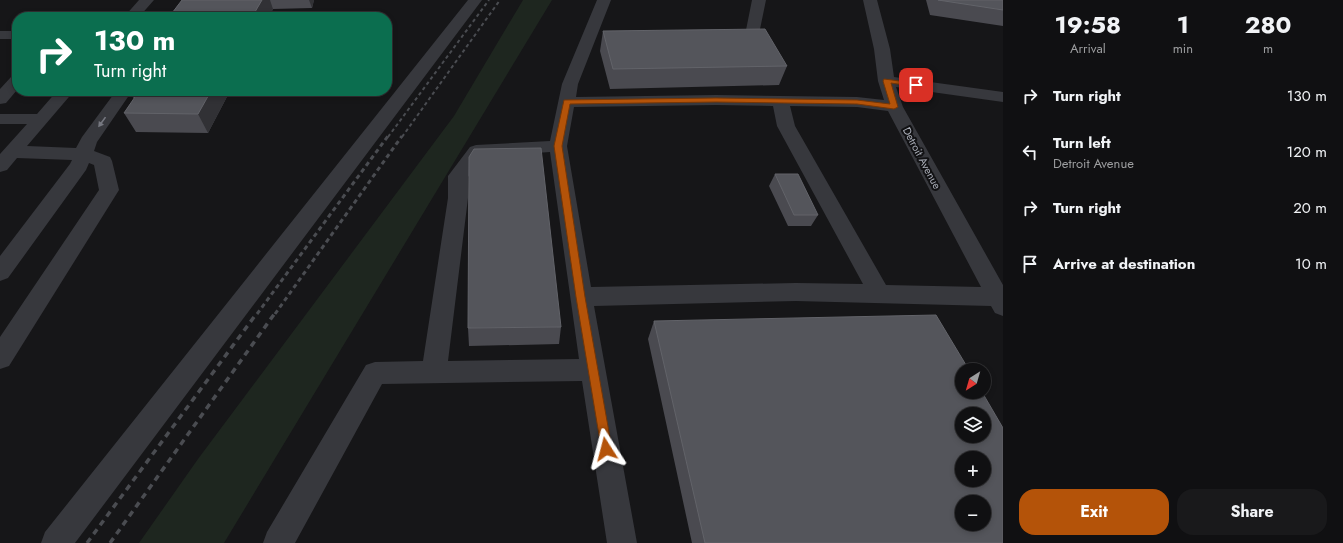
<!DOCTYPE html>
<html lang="en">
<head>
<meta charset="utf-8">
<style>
	:root { --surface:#101012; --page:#19191b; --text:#f1f3f6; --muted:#9c9d9f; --line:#303032; --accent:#b45309 }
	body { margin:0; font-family:Jost,sans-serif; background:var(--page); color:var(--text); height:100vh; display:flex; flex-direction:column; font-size:15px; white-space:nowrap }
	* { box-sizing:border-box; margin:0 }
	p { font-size:13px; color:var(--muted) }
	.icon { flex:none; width:22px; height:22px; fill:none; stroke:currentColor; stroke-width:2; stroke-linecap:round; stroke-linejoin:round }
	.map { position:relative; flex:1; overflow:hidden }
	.panel { display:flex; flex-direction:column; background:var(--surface); width:340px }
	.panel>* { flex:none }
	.banner { position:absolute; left:12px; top:12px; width:380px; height:84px; border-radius:16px; box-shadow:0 2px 6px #0003,0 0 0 1px var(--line); background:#0b6e4f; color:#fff; overflow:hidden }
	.needle { width:26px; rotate:217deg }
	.controls { position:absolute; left:955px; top:363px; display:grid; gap:8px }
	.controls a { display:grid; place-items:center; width:36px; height:36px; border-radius:50%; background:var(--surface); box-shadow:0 2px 6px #0003,0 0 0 1px var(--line); font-size:20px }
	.pin { position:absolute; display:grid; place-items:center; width:34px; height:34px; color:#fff; margin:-17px; border-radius:8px; box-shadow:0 2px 6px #0006 }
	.me { position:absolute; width:44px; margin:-22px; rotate:351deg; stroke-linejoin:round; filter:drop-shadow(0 0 3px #0008) }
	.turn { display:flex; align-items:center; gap:14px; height:84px; padding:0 16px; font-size:18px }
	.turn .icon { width:52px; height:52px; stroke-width:2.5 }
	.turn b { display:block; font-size:28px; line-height:34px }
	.eta { display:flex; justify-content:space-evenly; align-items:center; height:68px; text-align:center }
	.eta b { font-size:24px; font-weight:700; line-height:28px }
	.button { display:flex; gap:8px; margin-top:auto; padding:8px 16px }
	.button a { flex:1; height:46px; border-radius:16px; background:var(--accent); color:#fff; font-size:16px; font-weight:700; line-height:46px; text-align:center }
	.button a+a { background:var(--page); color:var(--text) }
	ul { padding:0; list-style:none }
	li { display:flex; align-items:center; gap:12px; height:56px; padding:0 16px }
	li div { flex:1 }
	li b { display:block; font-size:15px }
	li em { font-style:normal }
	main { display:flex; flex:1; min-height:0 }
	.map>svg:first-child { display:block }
	.green { fill:#1e261f }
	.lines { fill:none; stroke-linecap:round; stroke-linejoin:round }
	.minor { fill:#37383d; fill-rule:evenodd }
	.rail-far2 { stroke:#4a4c51; stroke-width:2; stroke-dasharray:3.5 3; stroke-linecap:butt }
	.rail-far1 { stroke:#4a4c51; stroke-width:3; stroke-dasharray:4.5 3.5; stroke-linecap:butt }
	.rail { stroke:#4a4c51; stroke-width:3.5; stroke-dasharray:6 5; stroke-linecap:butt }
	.wall { fill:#4a4a50 }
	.shaded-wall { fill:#313135 }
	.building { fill:#54555b; stroke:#626369; fill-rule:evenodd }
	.oneway { fill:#767880 }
	.route { fill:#b45309; stroke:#753606 }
	.labels { text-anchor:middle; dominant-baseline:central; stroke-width:4; stroke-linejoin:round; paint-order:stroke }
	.street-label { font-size:11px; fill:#a9adb7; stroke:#111113 }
</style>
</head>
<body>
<main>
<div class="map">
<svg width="1003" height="543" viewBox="0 0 1003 543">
	<rect width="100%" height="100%" fill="#161618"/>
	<path class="green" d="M523,0H552L224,543H139L198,459L454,116Z"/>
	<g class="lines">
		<path class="minor" d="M139,0H154L139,17H124Z
			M468,0H482L75,543H41L45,532Z
			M597,0H611L578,84L576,97L716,95L857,97L884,100L878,81L874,49L863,0H877L890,49L894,77L1003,92V102L896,87L903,107L1003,285V316L995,313L991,306L796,301L594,306L637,543H607L582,381L382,384L295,543H263L267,532L366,365L375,362L423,361L448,198V176L470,147L476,145L550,141L562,84ZM716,105L773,106L777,126L863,284L796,283L591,287L567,146L574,107ZM790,106L857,107L888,111L981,287L886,285L795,126ZM550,152L579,359L448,361L468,198V177L481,157Z
			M752,0H766L759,34L757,37L726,39L721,38L719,35L721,32L746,30Z
			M0,31H17V39H0Z
			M17,75V90L6,103L0,104V89L11,77Z
			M57,91H74L27,146L76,148L82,137L116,91H132L97,142L94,151L110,157L112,161L119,190L9,366L0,369V337L99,190L94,165L89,163L86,170L8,278L0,281V256L70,164L72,160L17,158L7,170L0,172V154L27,124H0V114H37Z"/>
		<path class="rail-far2" d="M388,137L489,0
			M402,137L500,0"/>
		<path class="rail-far1" d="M257,314L388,136
			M275,314L402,136"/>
		<path class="rail" d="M87,543L257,313
			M110,543L275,313"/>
	</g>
	<path class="wall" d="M182,0H314L312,8L273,9L269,17H169Z
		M926,0H1003V26L930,15Z
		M603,31L787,66L779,85L610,89L600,51Z
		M129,91H230L208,133L136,132L124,113L134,99Z
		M775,174L818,215L811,226H788L769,186Z
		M654,321L1003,543H692L648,339Z
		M561,327L559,344L469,346L468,328Z"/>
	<path class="shaded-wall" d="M262,0H270L273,9L269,17H252Z
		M309,0H314L312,8Z
		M211,91H230L208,133L198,114Z"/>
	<path class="building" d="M182,0H262L252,17H169Z
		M938,0H1003V10Z
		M765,29L787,66L613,69L603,31Z
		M139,91H211L198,114L124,113Z
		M541,148L561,327L468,328L469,157L474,149Z
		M775,174H798L818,215H794Z
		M936,315L969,370H962V392H982L1003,428V543H705L654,321ZM962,414H984V436H962ZM962,458H984V480H962ZM962,502H984V524H962Z"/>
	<defs><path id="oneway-solid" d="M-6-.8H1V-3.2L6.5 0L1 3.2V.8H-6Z"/></defs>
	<use class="oneway" href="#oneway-solid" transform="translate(102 122) rotate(126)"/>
	<path class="route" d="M884,79L916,83L919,85L916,87L891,83L898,107L894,109L857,104L716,102L570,104L562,146L585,297L612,449L610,453L606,454L602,453L576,297L554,146L564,100L716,98L857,100L890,104L883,81Z"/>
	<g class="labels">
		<g class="street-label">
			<text transform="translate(922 158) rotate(62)">Detroit Avenue</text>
		</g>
	</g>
</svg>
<div class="controls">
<a><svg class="needle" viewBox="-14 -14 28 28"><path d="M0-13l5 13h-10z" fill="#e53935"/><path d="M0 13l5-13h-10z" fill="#9c9d9f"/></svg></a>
<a><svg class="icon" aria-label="layers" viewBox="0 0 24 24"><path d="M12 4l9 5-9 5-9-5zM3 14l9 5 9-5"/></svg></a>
<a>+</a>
<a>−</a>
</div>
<div class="pin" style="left:916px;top:85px;background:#d93025"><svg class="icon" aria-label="arrive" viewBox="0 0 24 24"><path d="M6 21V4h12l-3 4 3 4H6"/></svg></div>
<svg class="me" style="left:606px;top:449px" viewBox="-20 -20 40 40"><path d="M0-17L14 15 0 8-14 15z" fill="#b45309" stroke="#fff" stroke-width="4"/></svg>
<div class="banner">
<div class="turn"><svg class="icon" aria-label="right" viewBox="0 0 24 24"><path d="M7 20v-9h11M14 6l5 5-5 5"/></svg><div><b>130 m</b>Turn right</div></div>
</div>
</div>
<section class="panel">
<div class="eta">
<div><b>19:58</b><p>Arrival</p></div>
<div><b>1</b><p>min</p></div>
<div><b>280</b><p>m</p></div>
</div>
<ul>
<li><svg class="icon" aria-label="right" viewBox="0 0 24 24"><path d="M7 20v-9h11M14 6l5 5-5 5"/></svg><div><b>Turn right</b></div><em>130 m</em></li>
<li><svg class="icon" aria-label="left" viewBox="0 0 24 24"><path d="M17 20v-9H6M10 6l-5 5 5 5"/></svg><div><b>Turn left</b><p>Detroit Avenue</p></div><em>120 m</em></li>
<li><svg class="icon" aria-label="right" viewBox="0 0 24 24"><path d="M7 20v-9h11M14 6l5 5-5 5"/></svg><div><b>Turn right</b></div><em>20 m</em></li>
<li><svg class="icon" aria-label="arrive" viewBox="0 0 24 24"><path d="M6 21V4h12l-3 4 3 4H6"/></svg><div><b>Arrive at destination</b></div><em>10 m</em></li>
</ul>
<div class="button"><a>Exit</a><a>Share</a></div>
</section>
</main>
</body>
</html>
